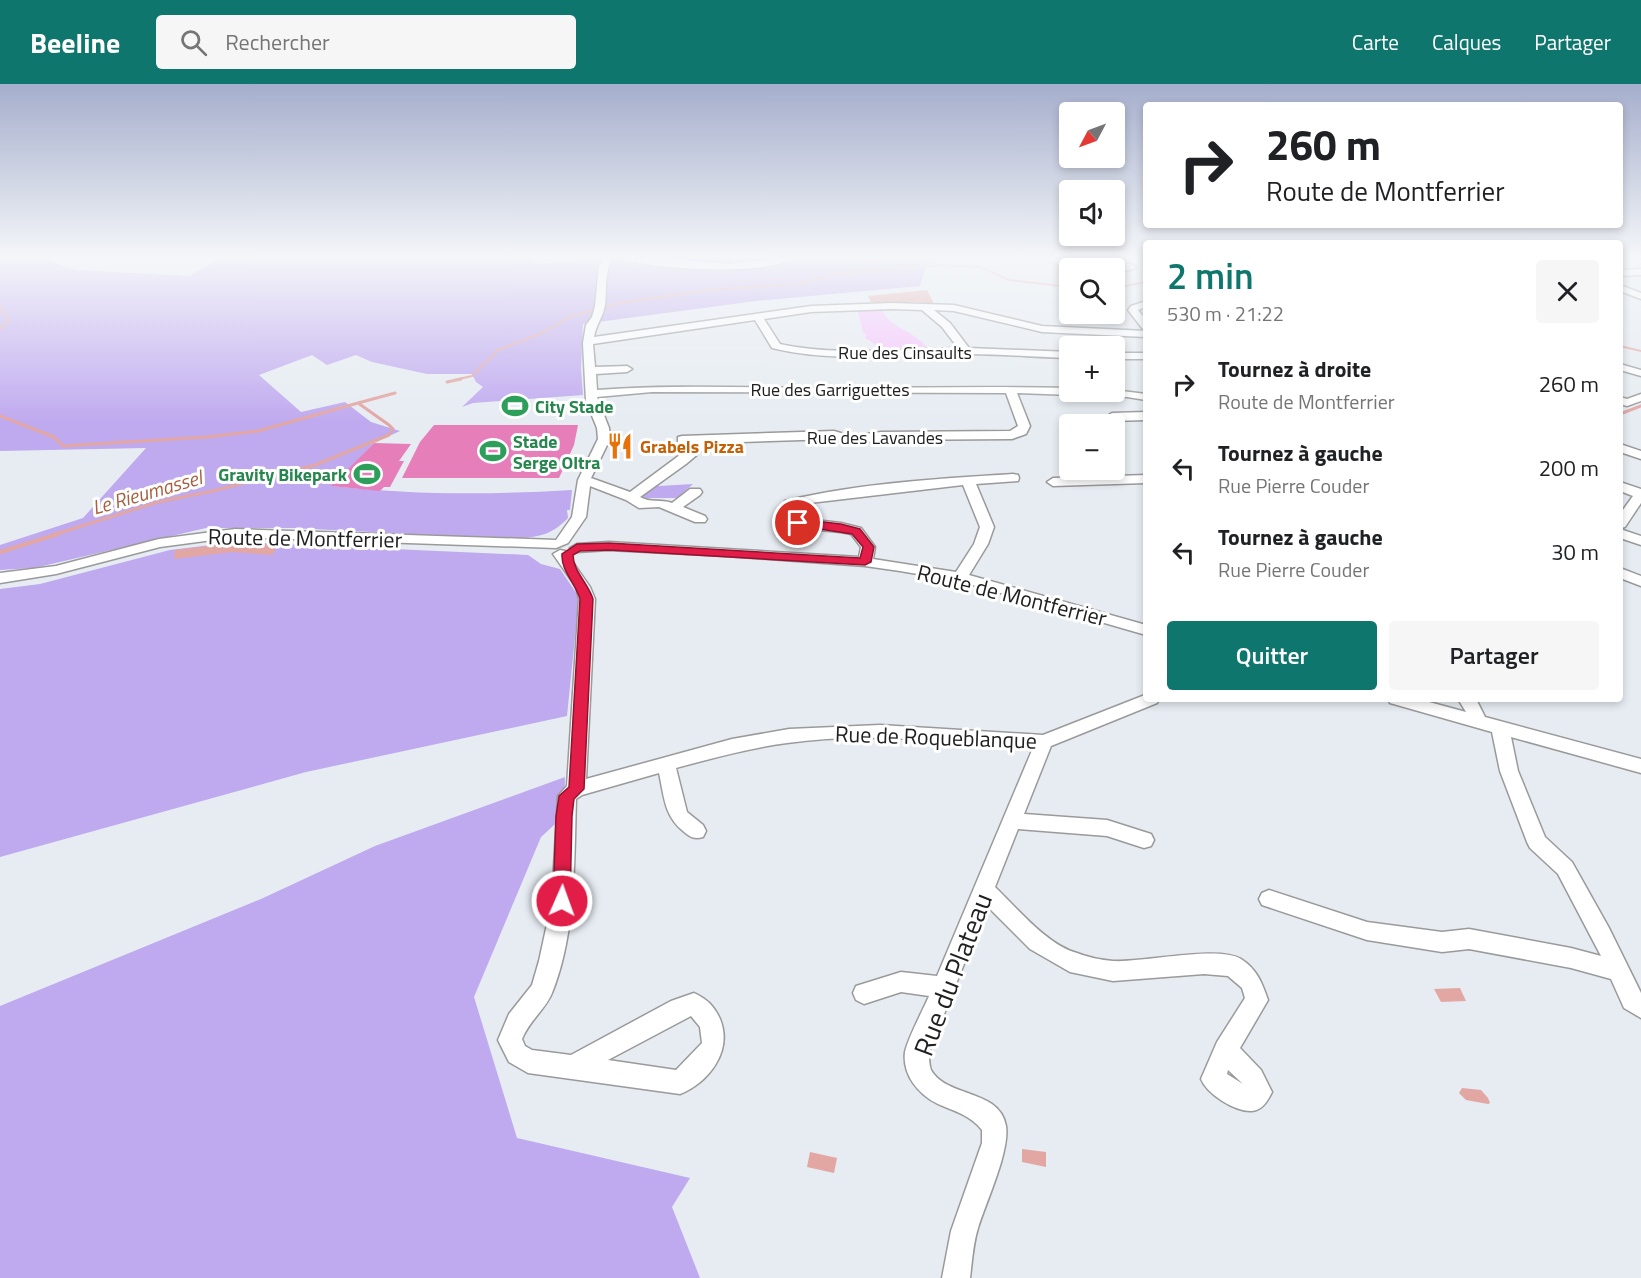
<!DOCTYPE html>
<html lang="fr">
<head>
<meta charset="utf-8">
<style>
	:root { --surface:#fff; --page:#f6f6f6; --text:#202124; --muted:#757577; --accent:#0f766e }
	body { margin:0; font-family:"Titillium Web",sans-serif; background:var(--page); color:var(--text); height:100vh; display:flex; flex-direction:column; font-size:22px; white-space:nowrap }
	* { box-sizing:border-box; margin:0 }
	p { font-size:20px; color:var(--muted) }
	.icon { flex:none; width:33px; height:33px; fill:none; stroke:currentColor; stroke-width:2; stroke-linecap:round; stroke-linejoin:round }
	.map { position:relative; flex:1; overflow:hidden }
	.sheet { position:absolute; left:1143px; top:156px; width:480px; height:462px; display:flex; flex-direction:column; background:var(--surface); border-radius:6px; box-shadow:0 3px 9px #0003 }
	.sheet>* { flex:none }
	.banner { position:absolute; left:1143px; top:18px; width:480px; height:126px; border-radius:6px; box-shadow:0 3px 9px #0003; background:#fff; color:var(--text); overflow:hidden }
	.needle { width:39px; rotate:229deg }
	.buttons { position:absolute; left:1059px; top:18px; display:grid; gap:12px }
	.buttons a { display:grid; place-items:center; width:66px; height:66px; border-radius:6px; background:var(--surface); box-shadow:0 3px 9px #0003; font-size:30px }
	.pin { position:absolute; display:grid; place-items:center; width:51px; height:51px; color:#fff; margin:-26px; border:3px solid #fff; border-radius:50%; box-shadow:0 2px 6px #0007 }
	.me { position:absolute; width:66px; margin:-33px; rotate:2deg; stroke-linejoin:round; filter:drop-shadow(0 0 4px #0008) }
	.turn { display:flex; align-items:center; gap:21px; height:126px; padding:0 24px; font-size:27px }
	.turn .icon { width:78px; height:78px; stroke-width:2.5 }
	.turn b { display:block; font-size:42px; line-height:51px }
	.round { display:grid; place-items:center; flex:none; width:63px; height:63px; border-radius:6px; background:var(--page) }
	.overview { display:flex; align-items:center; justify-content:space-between; height:102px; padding:0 24px }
	h1 { font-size:36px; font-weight:600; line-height:45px; color:var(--accent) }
	.action { display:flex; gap:12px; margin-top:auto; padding:12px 24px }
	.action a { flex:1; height:69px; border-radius:6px; background:var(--accent); color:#fff; font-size:24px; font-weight:600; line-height:69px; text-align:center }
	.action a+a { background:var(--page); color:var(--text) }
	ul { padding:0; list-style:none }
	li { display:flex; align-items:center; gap:18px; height:84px; padding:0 24px }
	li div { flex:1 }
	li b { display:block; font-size:22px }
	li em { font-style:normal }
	header { display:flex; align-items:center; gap:36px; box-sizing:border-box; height:84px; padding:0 30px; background:var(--accent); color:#fff }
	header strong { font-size:28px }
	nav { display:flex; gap:33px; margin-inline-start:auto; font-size:21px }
	.search { width:420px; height:54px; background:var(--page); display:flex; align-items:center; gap:15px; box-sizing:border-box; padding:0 21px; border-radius:6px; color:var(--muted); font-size:22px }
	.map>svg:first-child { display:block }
	.grass { fill:#bfa9ef }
	.park { fill:#f7c1fe }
	.pitch { fill:#e67eba }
	.water { fill:#e2a6a3 }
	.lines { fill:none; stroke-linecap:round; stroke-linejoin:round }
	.stream-far2 { stroke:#e2a6a3; stroke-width:2 }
	.stream-far1 { stroke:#e2a6a3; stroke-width:3 }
	.stream { stroke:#e2a6a3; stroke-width:4 }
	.minor-casing { stroke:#9a9a9a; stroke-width:3 }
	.minor { fill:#fff; fill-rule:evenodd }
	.route { fill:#e11d48; stroke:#92132f; stroke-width:1.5 }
	.labels { text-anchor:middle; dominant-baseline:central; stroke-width:6; stroke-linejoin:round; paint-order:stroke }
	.far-street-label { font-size:18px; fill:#202020; stroke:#fff }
	.far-leisure-label { font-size:18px; font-weight:bold; fill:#27864d; stroke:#fff; text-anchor:start }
	.far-food-label { font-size:18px; font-weight:bold; fill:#c56008; stroke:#fff; text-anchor:start }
	.far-water-label { font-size:20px; font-style:italic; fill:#a85f3f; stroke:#fff }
	.street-label { font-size:22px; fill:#202020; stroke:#fff }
	.near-street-label { font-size:27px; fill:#202020; stroke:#fff }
</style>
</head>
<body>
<header>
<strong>Beeline</strong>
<div class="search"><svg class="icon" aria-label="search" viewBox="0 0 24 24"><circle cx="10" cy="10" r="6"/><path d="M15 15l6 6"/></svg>Rechercher</div>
<nav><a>Carte</a><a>Calques</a><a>Partager</a></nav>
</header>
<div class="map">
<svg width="1641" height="1194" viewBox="0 0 1641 1194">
	<rect width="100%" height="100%" fill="#e6ecf2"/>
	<path class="grass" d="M0,172H34L77,186L190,192L222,172H535L533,179L540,180L611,172L963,173L927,179L920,202L756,217L583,240L581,284L583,311L473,319L462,323L483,303L476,298L472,290H427L372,278L356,271L327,281L312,271L259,291L301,328L345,318L371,338L400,347L374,359L332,402C412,411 492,411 572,406L570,426H567L568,434C549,454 534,453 508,455L293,444H206L34,484L0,486V461L83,434L146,364L0,367Z
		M657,400L659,402L693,400L677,414H639Z
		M236,458L528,471L541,480L560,485L579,513L567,632L306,688L0,773V505L40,500L170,466Z
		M565,693L564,732L541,753L474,913L517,1054L690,1094L672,1123L700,1194H0V922L261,815L375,762Z"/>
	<path class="park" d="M882,226C891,245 914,246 927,264L878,265L872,258L865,254L866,250L863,249L858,227Z"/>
	<path class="pitch" d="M434,341H578L574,361L559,394H402L420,358Z
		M374,359L411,360L399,377H404L390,403H384L380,407L331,402Z"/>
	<path class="water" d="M927,206L934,220L919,218H871L868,212Z
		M225,460L278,461L272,471L232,468L174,475L175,466Z
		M1460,904L1466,917L1441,918L1434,905Z
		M1462,1004L1481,1006L1488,1014L1490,1019L1488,1020L1466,1016L1459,1009Z
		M1022,1065L1046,1068V1083L1022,1078Z
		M810,1068L837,1074L834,1089L807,1083Z"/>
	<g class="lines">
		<path class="stream-far2" d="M1114,204L1146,198
			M0,222L9,236L0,245
			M1620,262L1641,267
			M454,296L472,292L498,266L542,249L572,232L621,219L709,206L796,200L836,190L942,181L980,183L1009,196L1070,203"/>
		<path class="stream-far1" d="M447,298L461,295
			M1620,330L1641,322
			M0,332L54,353L63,362L207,353L258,347L358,319
			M53,451L158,418L213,407L315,381L389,351L393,345L389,341L358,319L395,309"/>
		<path class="stream" d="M0,468L58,450"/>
		<g class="minor-casing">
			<path id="minor" d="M605,172H636L727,180L797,172C767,194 649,185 613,173C604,188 607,205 605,221C603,233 596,241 594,253L811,222L892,219L954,221L1042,242L1146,247V253L1042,248L954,227L934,226L950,239L969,264L1070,268V274C1034,273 999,270 964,270C901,271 834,279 772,264L755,236L593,260L595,283L627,282L632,285L627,288L596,290L597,306C674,300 751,304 829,304C909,304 989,302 1070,304V308L1114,306L1146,310V316L1127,313L1017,309L1030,342L1026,350L1012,355L881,356L850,360L833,355L711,359L686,380L640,413C650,419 661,415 672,419L690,405H700L702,408L700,411L683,423L705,432L707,435L705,438H695L659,423L639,424L626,416L590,402L586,433L568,459L556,464L235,453L160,463L56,490L0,499V489L56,482L159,455L235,445L556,456L572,433L578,396L598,355L597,344L586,317L583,259L586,241L592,233L595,222L599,182ZM892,225L922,226L942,243L958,264C905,265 831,272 780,260L764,235L811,228ZM652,308L1006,309L1018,342L1010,347L881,348L851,352L834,347L682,352L678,353V359H696L630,408L591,394L610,355L609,344L597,313Z
				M1043,172H1054L1077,180H1131L1136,183L1131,186C1108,186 1062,189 1043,172Z
				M1641,185V191L1620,192V186Z
				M1620,201L1641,209V215L1620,207Z
				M1146,217V223L1138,226L1146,236V245L1142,244L1128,226L1131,222Z
				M1114,269H1146V275H1114Z
				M1620,280L1641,286V292L1620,286Z
				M1641,310V317L1627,322L1620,320V313L1627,315Z
				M1146,328V336L1112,337L1106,333L1112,329Z
				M1620,360L1641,367V375L1620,368Z
				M1013,390L1018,391L1019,394L1018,397L976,400L994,443L988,460L969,491L1146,541V551L959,497L900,487L865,482L726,472L609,466L577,468L570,464L577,460L609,458L859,473L861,463L851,450C834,445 794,448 783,435L785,417C859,399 937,395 1013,390ZM963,401L980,443L974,460L956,488L873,475L875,463L861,444L841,439L797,434V422L810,419Z
				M1146,391V399L1053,402L1047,398L1053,394Z
				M1620,398L1641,405V419L1625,443L1620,444V430L1633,412L1620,407Z
				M1620,445L1641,452V461L1620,454Z
				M560,466L565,467L590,503L595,515L586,695L732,655L789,645L880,641L1043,651L1145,611L1146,615H1159L1157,619L1051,662L1024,730L1107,736L1151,750L1154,756L1151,762L1144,764L1107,752L1018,745L995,803C1017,824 1047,861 1077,869C1087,873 1101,876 1113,877C1142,879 1218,861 1241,875C1257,885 1262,899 1268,916L1240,964L1261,986L1272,1008C1268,1016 1263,1026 1252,1027C1235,1028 1207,1010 1201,995L1217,958L1245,914L1242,904L1228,892L1204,890L1113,897L1070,888L1030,865L987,822L929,968C929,974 929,981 931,986C947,1014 1000,1005 1006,1042C1010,1067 986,1118 978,1144C973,1160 972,1178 970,1194H942L951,1147L982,1059V1046C970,1031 954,1027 938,1020C919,1011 902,991 905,968C908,954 923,926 929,912L901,908L864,920L856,916L853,909L856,902L901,888L937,892L1033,664C952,658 868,647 787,659C749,664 713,674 676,684L687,728L703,741L706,747L703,753C693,756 689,752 682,746C664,731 664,711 659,689L582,711L576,715C574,778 576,850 552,909C545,926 529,937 522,955L525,962L532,966L571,971L671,917L694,909C707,915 714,922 720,935C733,967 709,998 680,1010L528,989L509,978L498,956L509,930L532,901L539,877L552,817L558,712L567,702L579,515L576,503L553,470ZM691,932L700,943L702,959L676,986L608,976ZM1228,986L1243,1000L1227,990Z
				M1620,484L1641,492V502L1620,494Z
				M1388,615H1418L1466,628L1458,615H1476L1485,633L1641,675V689L1511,653L1518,687L1545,753L1572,778L1609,844L1641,909V934L1624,924L1611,895L1571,884L1469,865L1442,868L1367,856L1262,821L1259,815L1262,809L1269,806L1367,838L1442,848L1469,845L1571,864L1601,872L1558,790L1530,764L1527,758L1500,687L1492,648L1390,619Z"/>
		</g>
		<use href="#minor" class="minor"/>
	</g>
	<linearGradient id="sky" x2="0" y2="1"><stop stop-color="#a5aecc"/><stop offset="0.51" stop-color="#f4f6f9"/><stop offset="1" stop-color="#f4f6f9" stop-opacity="0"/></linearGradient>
	<rect width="1641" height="339" fill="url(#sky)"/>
	<path class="route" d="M798,435L841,440L860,445L874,463L871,478L865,481L609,466L580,467L573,471C573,487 588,499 593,515L584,705L574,715L572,732L570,817L568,822L562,825L556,822L553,817L556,732L559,712L569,703L580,515C575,498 561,487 562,470L577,460L609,459L860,474L863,463L852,450L794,441V436Z"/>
	<defs>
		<g id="stadium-bare" transform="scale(2.07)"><path d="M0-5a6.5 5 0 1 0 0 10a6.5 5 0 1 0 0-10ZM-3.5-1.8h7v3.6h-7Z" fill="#2e9e5b" stroke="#fff" stroke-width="2.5" paint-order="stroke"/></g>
		<g id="restaurant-bare" transform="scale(2.07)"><path d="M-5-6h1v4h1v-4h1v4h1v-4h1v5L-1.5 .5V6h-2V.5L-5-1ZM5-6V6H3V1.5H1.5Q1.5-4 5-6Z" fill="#e8710a" stroke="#fff" stroke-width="2.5" paint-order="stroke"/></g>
	</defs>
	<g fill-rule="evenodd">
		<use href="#stadium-bare" x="515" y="322"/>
		<use href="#restaurant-bare" x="620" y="362"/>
		<use href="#stadium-bare" x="493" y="367"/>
		<use href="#stadium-bare" x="367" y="390"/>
	</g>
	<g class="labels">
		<g class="far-street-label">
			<text x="905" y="268">Rue des Cinsaults</text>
			<text x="830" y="305">Rue des Garriguettes</text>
			<text x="875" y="353">Rue des Lavandes</text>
		</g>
		<g class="far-leisure-label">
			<text x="535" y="322">City Stade</text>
			<text x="513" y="357">Stade<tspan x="513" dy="21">Serge Oltra</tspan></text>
			<text x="347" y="390" text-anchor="end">Gravity Bikepark</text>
		</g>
		<g class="far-food-label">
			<text x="640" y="362">Grabels Pizza</text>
		</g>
		<g class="far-water-label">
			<text transform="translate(147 408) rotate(-16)">Le Rieumassel</text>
		</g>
		<g class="street-label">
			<text transform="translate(305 454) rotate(1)">Route de Montferrier</text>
			<text transform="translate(1012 511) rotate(14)">Route de Montferrier</text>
			<text transform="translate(936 653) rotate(2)">Rue de Roqueblanque</text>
		</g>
		<g class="near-street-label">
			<text transform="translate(952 890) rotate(-69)">Rue du Plateau</text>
		</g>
	</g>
</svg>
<div class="buttons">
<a><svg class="needle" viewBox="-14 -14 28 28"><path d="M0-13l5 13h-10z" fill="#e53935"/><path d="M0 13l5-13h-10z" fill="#757577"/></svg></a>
<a><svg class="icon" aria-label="sound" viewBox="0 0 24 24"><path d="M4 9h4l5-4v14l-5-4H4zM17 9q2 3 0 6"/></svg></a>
<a><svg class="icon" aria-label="search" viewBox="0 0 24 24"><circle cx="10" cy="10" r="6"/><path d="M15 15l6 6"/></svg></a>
<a>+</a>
<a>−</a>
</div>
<div class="pin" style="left:798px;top:439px;background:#d93025"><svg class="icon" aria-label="arrive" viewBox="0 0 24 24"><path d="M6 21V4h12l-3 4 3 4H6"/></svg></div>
<svg class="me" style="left:562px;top:817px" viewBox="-20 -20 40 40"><circle r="17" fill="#e11d48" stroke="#fff" stroke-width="3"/><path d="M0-11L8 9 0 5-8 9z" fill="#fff"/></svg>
<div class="banner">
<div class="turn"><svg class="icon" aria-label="right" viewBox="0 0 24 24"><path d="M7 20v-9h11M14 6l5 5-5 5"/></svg><div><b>260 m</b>Route de Montferrier</div></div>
</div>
<section class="sheet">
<div class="overview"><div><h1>2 min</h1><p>530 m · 21:22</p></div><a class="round"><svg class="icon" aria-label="close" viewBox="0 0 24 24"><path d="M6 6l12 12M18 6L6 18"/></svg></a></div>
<ul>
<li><svg class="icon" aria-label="right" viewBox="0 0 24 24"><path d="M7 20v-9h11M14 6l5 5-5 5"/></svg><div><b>Tournez à droite</b><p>Route de Montferrier</p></div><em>260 m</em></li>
<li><svg class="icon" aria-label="left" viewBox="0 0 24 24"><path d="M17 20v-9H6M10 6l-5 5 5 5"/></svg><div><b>Tournez à gauche</b><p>Rue Pierre Couder</p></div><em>200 m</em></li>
<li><svg class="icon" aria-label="left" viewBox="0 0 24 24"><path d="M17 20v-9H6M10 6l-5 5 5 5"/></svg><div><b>Tournez à gauche</b><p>Rue Pierre Couder</p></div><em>30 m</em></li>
</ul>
<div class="action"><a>Quitter</a><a>Partager</a></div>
</section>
</div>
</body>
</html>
